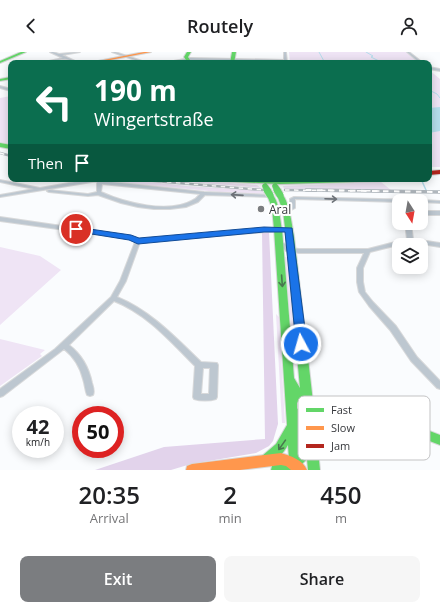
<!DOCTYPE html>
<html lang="en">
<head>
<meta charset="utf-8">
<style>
	:root { --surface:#fff; --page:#f6f6f6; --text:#202124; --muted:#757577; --accent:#7b7d80 }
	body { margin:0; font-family:"Open Sans",sans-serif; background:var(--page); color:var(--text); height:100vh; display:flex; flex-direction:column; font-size:15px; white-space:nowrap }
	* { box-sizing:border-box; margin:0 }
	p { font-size:13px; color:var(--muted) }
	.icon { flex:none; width:22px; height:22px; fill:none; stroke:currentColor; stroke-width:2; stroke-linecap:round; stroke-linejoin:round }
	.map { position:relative; height:418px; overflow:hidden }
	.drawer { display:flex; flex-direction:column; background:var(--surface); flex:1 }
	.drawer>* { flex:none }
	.top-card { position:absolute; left:8px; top:8px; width:424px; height:122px; border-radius:8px; box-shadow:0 2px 10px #0003; background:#0b6e4f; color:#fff; overflow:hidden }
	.needle { width:26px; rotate:169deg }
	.tools { position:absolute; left:392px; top:142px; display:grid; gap:8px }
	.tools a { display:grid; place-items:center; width:36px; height:36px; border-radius:8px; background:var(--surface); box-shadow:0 2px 10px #0003; font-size:20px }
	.speed { position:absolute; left:12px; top:354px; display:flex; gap:8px; font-size:20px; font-weight:700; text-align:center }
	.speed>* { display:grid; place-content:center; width:52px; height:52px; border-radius:50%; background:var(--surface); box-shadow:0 2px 10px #0003; line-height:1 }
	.speed small { font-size:10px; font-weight:400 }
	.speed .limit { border:6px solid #d22; background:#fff; color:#111 }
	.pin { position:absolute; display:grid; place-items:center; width:34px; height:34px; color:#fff; margin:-17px; border:2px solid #fff; border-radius:50%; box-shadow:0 1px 4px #0007 }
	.me { position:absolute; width:44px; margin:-22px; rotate:354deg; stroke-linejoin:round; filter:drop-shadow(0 0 3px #0008) }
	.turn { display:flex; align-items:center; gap:14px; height:84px; padding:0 20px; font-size:18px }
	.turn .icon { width:52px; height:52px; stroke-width:2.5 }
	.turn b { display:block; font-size:28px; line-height:34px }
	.then { display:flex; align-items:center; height:38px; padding:0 20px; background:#0003; gap:8px; font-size:15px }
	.eta { display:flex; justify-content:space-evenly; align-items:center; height:68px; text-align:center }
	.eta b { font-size:24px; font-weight:600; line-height:28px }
	.cta { display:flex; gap:8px; margin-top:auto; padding:8px 20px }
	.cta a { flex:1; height:46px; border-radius:8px; background:var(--accent); color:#fff; font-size:16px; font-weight:600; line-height:46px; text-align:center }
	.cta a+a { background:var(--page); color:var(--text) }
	header { display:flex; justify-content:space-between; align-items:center; height:52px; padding:0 20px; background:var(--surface); font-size:18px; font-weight:600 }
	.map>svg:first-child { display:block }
	.green { fill:#efe4f5 }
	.forest { fill:#e2d3eb }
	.water { fill:#b5deec }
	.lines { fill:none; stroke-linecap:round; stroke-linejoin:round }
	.stream-far1 { stroke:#b5deec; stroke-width:1 }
	.stream { stroke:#b5deec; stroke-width:1.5 }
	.street-casing { stroke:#d8d9da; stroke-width:2 }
	.fast-casing { stroke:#d8d9da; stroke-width:2 }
	.slow-casing { stroke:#d8d9da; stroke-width:2 }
	.jam-casing { stroke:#d8d9da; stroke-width:2 }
	.street { fill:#bdc7d0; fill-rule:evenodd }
	.fast { fill:#63d668; fill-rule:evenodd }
	.slow { fill:#ff974d; fill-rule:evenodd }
	.jam { fill:#b3261e; fill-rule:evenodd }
	.rail-far1-casing { stroke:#b0b7bd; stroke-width:2.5 }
	.rail-casing { stroke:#b0b7bd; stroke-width:3.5 }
	.rail-far1 { stroke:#fff; stroke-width:1.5; stroke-dasharray:4.5; stroke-linecap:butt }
	.rail { stroke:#fff; stroke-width:2; stroke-dasharray:5.5; stroke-linecap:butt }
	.fast-bridge-far1-casing { stroke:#d8d9da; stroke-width:7; stroke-linecap:butt }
	.fast-bridge-casing { stroke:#d8d9da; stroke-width:9; stroke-linecap:butt }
	.fast-bridge-far1 { stroke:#63d668; stroke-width:5.5 }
	.fast-bridge { stroke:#63d668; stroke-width:7 }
	.oneway { stroke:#6c7177 }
	.oneway2 { stroke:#48774e }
	.route { fill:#1a73e8; stroke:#114b97 }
	.poi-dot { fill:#7b7d80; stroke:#fff; stroke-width:1.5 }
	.labels { text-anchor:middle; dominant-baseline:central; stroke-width:4; stroke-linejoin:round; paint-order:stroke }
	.poi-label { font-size:12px; fill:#36383c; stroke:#fff; text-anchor:start }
	.key { fill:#fff; stroke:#c3c3c4; stroke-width:1 }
	.key-label { font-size:11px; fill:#36383c }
</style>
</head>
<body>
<header><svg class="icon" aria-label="back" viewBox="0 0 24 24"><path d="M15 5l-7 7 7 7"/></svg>Routely<svg class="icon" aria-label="person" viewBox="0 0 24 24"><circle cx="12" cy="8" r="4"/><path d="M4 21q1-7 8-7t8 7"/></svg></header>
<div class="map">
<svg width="440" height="418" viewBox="0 0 440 418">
	<rect width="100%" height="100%" fill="#fafcfe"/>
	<path class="green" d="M289,0H406L420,11H290Z
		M429,18L440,27V115H429Z
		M11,44V92L0,90V46Z
		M103,127H125L186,134L263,139L265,142L261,144L104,129Z
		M151,127H179L257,133L261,136Z
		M382,129L381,130L391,138L284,137L283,134L377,130L325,131Z
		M0,195L40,204L61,218L0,273Z
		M284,205H287L291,232L296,298L292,280Z
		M276,262L279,265L285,371H282Z
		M0,287L45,298L40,302L42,304L0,334Z"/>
	<path class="forest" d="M262,180H269L278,372L273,389L269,394L256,401L191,412L171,418H95L164,395L265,387Z"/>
	<path class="water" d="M440,55V79L429,81V56Z"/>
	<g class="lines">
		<path class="stream-far1" d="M319,0L325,11
			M366,0L373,4L371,5L383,11
			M429,38L437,42L440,46"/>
		<path class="stream" d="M421,127L426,138"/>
		<g class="street-casing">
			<path id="street" d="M50,0H53L59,2L80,0L62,3L79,11C74,11 71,8 66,7C60,6 48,11 40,11L63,6Z
				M112,0H115L148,11H144Z
				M284,0H286L287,11H285V10L190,8L163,11L190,6L284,8Z
				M407,0H409L423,11H420Z
				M429,15L440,17V19L429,17Z
				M0,34L11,37V39L0,36Z
				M92,127H102V129L204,140L271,143L273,144L271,145L205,143L198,150L186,155L170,157H154L138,155L121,151L98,143L88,144L49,140L47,139L49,138L88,142L97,140V130L98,129L0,145V143L34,137L0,130V128L40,136ZM102,132L200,142C198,144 196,147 193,148C169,162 125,151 101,140Z
				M294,145L421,148L440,149V151L421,150V149H399V150L295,147V156L288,160H284L283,159L290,154V147Z
				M421,159H440V163H421Z
				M0,165L131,184L139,187L280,176L281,177L278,179L140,190L126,229L117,245C151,259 175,285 201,310L217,311L218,313L217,345L216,347C210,349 200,349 194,347L193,345L195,314C170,289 147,262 114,249L69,293C81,302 89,316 92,331C93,335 95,339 93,343L90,344L87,343C85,338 85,333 83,327C80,315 74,305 64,297L3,344L0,345V337L55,297L111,245L120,229L135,190L130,187L0,169ZM203,316H210L209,342H201Z
				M405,171H411L413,187L440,191V195L410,190L370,200L363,216V230L365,240L373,250L396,274L417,305L440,329V337L437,336L411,309L390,278L369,254L359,240L357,230V216L364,201H299L286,199L276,190L277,189H281L290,196L299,197H368L407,187Z"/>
		</g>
		<g class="fast-casing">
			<path id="fast" d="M21,0H26L0,11V9Z
				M187,0H191L188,5L192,11H188L184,5Z
				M232,0H236L234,11H230Z
				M11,25V27L0,29V27Z
				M0,91L11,93V97L0,95Z
				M210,127L280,128L396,127L393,129L280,132L213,129Z
				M270,141C279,145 280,168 282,177L294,326L300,336L286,184L283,159L277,143L280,141C289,145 292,174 294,184L313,350L360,352L440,383V393L359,362L314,359L320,418H308L307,407L302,412V418H271L272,414L289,407L288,393C283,402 275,410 266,414L262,412L260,408L262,404L276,392L287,373L274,177L272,156L267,143ZM297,350L301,354L297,357ZM303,367L305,388L300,396L299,374Z"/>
		</g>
		<g class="slow-casing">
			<path id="slow" d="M144,0H151L95,11H88Z
				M281,401C291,404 303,408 307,418H291L286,414L281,413L240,418H186L187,414L192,412Z"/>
		</g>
		<g class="jam-casing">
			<path id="jam" d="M440,118V122L429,123V119Z"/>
		</g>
		<use href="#street" class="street"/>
		<use href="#fast" class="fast"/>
		<use href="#slow" class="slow"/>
		<use href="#jam" class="jam"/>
		<g class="rail-far1-casing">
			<path id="rail-far1" d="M0,101L11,104
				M131,127L263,138
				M285,138L383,139"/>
		</g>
		<g class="rail-casing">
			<path id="rail" d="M306,138L440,140"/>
		</g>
		<use href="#rail-far1" class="rail-far1"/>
		<use href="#rail" class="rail"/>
		<g class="fast-bridge-far1-casing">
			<path id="fast-bridge-far1" d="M265,134L268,139
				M275,134L278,139"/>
		</g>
		<g class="fast-bridge-casing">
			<path id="fast-bridge" d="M267,138L270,143
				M277,138L280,143"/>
		</g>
		<use href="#fast-bridge-far1" class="fast-bridge-far1"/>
		<use href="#fast-bridge" class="fast-bridge"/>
	</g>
	<defs><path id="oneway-shaft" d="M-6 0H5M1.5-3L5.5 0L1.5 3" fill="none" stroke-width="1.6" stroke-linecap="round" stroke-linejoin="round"/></defs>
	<g class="oneway">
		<use href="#oneway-shaft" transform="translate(237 143) rotate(-176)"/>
		<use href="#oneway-shaft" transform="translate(331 147) rotate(2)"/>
	</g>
	<g class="oneway2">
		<use href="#oneway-shaft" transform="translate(282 229) rotate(86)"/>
		<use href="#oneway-shaft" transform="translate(282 393) rotate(125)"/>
	</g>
	<path class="route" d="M76,175L131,183L139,186L264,175L292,176L307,292L305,295L301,296L297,295L296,292L285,180H264L138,192L129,188L73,179L72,177Z"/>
	<circle class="poi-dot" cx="261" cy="157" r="4"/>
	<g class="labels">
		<g class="poi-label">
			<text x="269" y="157">Aral</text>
		</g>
	</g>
	<rect x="298" y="344" width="132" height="64" rx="6" class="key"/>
	<rect x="306" y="356" width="18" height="4" fill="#63d668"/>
	<rect x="306" y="374" width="18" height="4" fill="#ff974d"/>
	<rect x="306" y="392" width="18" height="4" fill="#b3261e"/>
	<g class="key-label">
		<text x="331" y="362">Fast</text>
		<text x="331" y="380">Slow</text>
		<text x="331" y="398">Jam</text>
	</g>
</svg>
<div class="tools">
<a><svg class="needle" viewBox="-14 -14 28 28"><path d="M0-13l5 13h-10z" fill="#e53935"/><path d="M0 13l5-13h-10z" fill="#757577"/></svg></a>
<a><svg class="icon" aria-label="layers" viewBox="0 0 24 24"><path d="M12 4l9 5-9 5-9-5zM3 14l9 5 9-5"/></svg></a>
</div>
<div class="speed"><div>42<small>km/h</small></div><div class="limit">50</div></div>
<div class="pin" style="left:76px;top:177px;background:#d93025"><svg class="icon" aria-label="arrive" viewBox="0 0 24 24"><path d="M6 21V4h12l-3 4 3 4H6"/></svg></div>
<svg class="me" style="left:301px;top:292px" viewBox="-20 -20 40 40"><circle r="17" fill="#1a73e8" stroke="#fff" stroke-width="3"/><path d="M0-11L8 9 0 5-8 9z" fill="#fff"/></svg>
<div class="top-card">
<div class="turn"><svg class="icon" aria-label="left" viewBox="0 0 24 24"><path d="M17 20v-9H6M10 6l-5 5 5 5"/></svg><div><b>190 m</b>Wingertstraße</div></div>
<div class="then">Then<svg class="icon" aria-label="arrive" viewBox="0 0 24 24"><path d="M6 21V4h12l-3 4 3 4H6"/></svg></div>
</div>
</div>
<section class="drawer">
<div class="eta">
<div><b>20:35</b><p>Arrival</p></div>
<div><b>2</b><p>min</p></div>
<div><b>450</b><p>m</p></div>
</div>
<div class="cta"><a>Exit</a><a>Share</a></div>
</section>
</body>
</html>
